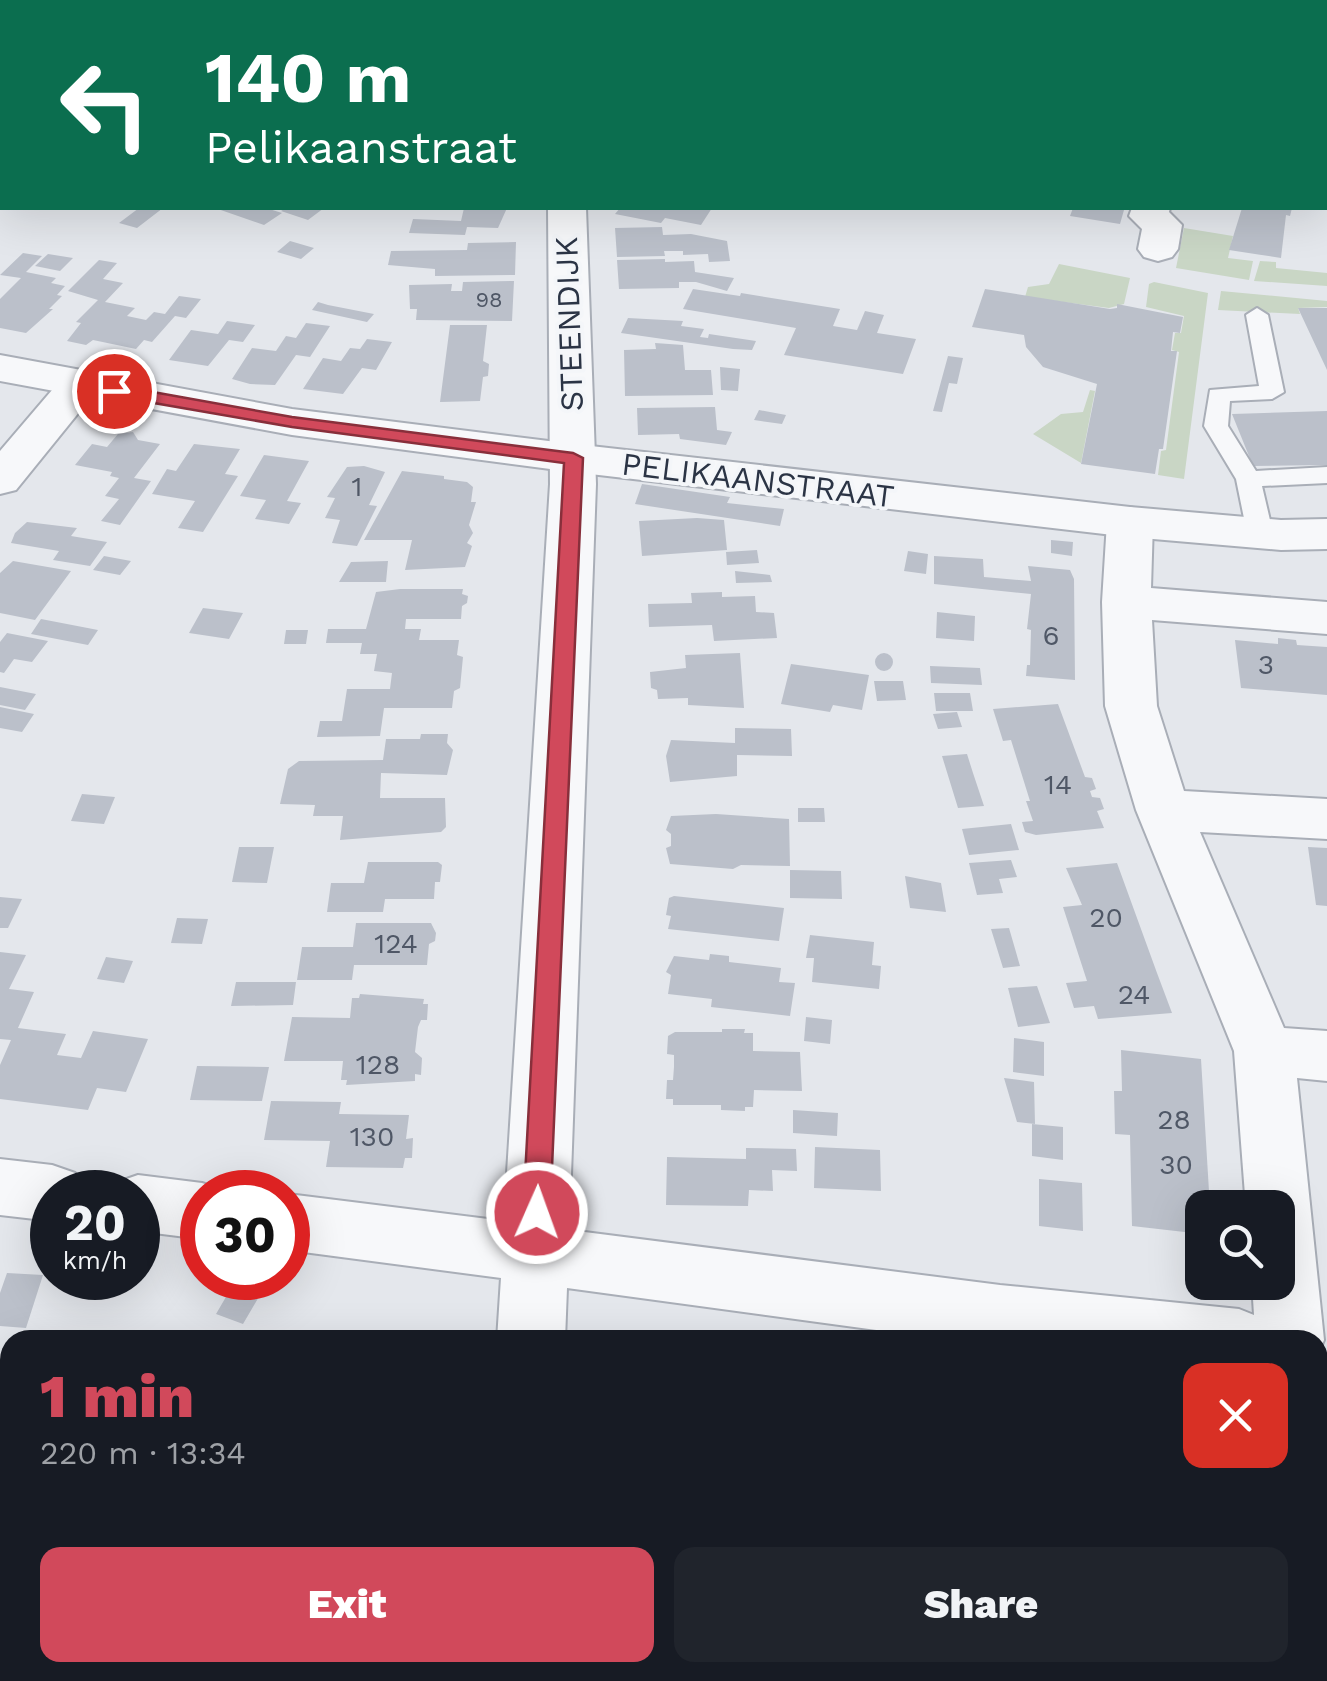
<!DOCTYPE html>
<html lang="en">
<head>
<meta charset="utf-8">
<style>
	:root { --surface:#171b24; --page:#20242c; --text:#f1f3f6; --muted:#9ea1a6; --accent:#d1495b }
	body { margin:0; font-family:"Work Sans",sans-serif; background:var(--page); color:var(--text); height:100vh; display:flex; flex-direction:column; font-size:38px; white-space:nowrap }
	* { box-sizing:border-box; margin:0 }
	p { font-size:32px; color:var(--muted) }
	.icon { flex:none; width:55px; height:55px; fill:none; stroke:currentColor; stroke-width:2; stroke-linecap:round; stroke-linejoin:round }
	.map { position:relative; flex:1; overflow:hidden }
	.panel { position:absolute; left:0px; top:1330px; width:1328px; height:352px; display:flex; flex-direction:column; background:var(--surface); border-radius:30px 30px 0 0; box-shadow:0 10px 40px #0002 }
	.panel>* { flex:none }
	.banner { position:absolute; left:0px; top:0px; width:1328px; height:210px; box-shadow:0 10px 40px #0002; background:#0b6e4f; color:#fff; overflow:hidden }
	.tools { position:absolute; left:1185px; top:1190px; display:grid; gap:20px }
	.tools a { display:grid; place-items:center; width:110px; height:110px; border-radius:20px; background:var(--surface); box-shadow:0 10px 40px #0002; font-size:50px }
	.speed { position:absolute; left:30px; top:1170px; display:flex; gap:20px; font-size:50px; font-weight:700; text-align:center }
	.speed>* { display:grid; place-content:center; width:130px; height:130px; border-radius:50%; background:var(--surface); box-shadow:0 10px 40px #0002; line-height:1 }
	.speed small { font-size:25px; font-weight:400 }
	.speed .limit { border:15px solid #d22; background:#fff; color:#111 }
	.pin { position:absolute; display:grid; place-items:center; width:85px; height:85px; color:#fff; margin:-42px; border:5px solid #fff; border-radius:50%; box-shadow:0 2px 10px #0007 }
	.me { position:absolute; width:110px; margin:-55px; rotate:2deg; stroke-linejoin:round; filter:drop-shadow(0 0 8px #0008) }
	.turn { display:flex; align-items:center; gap:35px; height:210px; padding:0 40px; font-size:45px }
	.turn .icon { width:130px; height:130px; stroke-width:2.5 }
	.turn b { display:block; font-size:70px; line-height:85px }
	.round { display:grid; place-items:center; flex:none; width:105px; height:105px; border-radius:20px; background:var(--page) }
	.summary { display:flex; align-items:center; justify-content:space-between; height:170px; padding:0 40px }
	h1 { font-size:60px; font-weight:800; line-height:75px; color:var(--accent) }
	.cta { display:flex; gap:20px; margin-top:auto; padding:20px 40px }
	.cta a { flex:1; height:115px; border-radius:20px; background:var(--accent); color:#fff; font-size:40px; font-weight:800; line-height:115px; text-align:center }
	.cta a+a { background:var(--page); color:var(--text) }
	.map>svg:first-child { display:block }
	.green { fill:#c9d6c5 }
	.building { fill:#bbc0ca }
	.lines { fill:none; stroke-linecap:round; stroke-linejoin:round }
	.service-casing { stroke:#a9aeb7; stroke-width:4 }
	.minor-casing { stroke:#a9aeb7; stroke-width:4 }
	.tertiary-casing { stroke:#a9aeb7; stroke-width:4 }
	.secondary-casing { stroke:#a9aeb7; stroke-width:59 }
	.service { fill:#f7f8fa; fill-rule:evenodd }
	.minor { fill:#f7f8fa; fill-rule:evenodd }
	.tertiary { fill:#f7f8fa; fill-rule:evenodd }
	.secondary { stroke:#fff; stroke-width:55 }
	.route { fill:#d1495b; stroke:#882f3b; stroke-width:2.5 }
	.labels { text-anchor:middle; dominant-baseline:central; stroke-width:8; stroke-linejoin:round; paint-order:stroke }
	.far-number-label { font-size:22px; fill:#4f5766 }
	.number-label { font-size:28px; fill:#4f5766 }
	.street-label { font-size:32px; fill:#2b3445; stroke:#f4f6f9 }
</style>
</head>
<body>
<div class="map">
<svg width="1327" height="1681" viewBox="0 0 1327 1681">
	<rect width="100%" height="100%" fill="#e4e7ec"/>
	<path class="green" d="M1184,228L1233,236L1228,258L1253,261L1249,280L1176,268Z
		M1260,261L1276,262V268L1327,273V286L1254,281Z
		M1059,264L1130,278L1124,304L1109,308L1025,297L1028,287L1049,284Z
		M1154,282L1208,293L1184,479L1158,475L1161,451L1166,450L1179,352L1172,350L1175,333H1181L1184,316L1146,307L1149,284Z
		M1221,291L1327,301V307L1298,308L1300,314L1218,310Z
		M1090,390L1095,391L1081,463L1033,434L1061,414L1083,412Z"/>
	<path class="building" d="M139,208H163L137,228L119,223Z
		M215,208H266L282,213L264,225Z
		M286,208H324L308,220L281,211Z
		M464,208H507L498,228L467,227L465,235L409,233L413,219L461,221Z
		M620,208H712L701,225L665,218L661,223L615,214Z
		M1073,208H1124V210L1120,224L1070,216Z
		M1242,208H1292L1290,216L1286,215L1281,258L1229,250Z
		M662,227L663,235L691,234L727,241L730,261L709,262L708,254L683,255V251H664L665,256L617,257L615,228Z
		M290,241L314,248L301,259L277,252Z
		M516,242L515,275L435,276V269L388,265L391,251L467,250L468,243Z
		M23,253L42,256L26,272L56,278L51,283L65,286L57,295L62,296L49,309H53L26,333L0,328V299L21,278L0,275Z
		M48,254L73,258L60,271L35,266Z
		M665,259V262L694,261L695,272L734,278L727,291L696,282H679V288L619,289L617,260Z
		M99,260L117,263L103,279L123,283L105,302L135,308L127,316L146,320L154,312L165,314L179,296L201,299L186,318L175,316L152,342L144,340L136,349L93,340L86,345L67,341L81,323L76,322L98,300L68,291Z
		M514,281L512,321L416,320L417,309H410L409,285L452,284L451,291H462L463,282Z
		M693,289L740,296L741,293L840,309L833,326L857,330L865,311L884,315L877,333L916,339L903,374L784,355L796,328L683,309Z
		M985,289L1110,309L1117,308V304L1183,317L1180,333L1173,332L1171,351H1177L1163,449H1159L1155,474L1081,464L1097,384L1043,367L1026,347L1024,335L972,327Z
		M318,302L328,305L374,314L367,322L312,310Z
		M1298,308H1327V370Z
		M628,318L683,321L681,326L704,329L700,337L708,338L709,334L756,341L752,350L733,349L621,333Z
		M227,321L255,325L243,342L229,340L208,366L169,360L191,330L218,334Z
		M306,323L330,326L310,357L296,355L275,385L250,384L232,379L252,348L276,351L286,336L296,338Z
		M450,325H487L483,361L489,364L488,376L483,377L480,401L440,402Z
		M367,339L392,342L376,370L362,368L343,394L303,389L323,358L341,361L350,348L360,349Z
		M655,343L683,345L685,370H711L713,395L625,396L624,350L656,349Z
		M948,356L963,358L957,384L949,383L942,412L933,411Z
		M720,367L740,369L738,391L721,390Z
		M715,407L717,430L732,432L726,445L680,439L679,434L638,435L637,408Z
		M759,410L786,415L782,424L754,420Z
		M1327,411V465L1253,466L1232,414Z
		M133,432L138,440L160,444L134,478L151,481L120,525L101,521L119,499L105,496L119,478L110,476L112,472L75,465L92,444L107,447L118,434Z
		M194,444L240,449L225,474L238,476L203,532L178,528L195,501L152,494L167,469L176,471Z
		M264,455L309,461L287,501L301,503L289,524L255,519L266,500L240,496Z
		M364,466L385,472L369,505L377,506L357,546L332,543L340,520L325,518L335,498L327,497L347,467Z
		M402,471L444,476V479L467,482L473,487L471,502H476L469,525L473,533L467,543L472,546L465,567L405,570L412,540H364Z
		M642,484L730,497L727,503L784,509L780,526L635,504Z
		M697,518L724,520L727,550L642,556L639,521Z
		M27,522L77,528L71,536L107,542L90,566L53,560L59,551L11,543L15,533Z
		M1051,540L1073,542L1072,556L1051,553Z
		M757,550L759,563L727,565L726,552Z
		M908,551L928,554L926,574L904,571Z
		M104,556L131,561L120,575L93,570Z
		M934,556L983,559L984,577L1031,581L1028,566L1070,570L1074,579L1075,680L1026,676L1027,665H1030L1031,630L1027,629L1031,594L934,584Z
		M13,561L71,571L35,620L0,613V573Z
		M388,561L386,582H339L351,562Z
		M735,571L770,575L772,582L736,583Z
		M400,589H463L462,594L468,596L467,603L462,606L461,619H406L405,629H421L419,640H459L457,655L463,657L460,688L454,691L452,708H384L380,736L317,737L320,721H342L347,689H390L392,673L374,671L377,654H360L362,643H326L328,629H366L376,592Z
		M722,592V597L755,596L756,612L774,613L777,638L714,641L712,625L649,627L648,604L692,603L691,593Z
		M203,608L243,613L229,639L189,633Z
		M937,612L975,616L974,641L936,638Z
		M41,619L98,630L88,645L31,634Z
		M286,630H308L306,644H284Z
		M7,633L48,641L32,662L14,659L4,673L0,672V642Z
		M1278,638L1296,640L1297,645L1327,647V695L1241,688L1235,640L1278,644Z
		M875 662a9 9 0 1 1 18 0a9 9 0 1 1-18 0Z
		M740,653L744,708L688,705V698L658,699L657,690L651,688L650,672L686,668L685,655Z
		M791,664L869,675L862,710L833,705L830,712L781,704Z
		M930,666L980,668L982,685L931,683Z
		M874,681H903L906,700L877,701Z
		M0,687L36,694L25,710L0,705Z
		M934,693H970L973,711H936Z
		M1058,704L1085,777L1092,778L1096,789L1090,791L1092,797L1100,798L1104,809L1097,811L1104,828L1036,835L1025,832L1022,822L1033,821L1026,801H1030L1011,740L1003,741L993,709Z
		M0,707L34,714L22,732L0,728Z
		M957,712L962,727L938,729L933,714Z
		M735,728L791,729L792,756L737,755V776L670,782L666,756L671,740L735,743Z
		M421,734H448L447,743L453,750L447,775L381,773L380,798H445L446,827L441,832L340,840L343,816H313L315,805L280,804L288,769L299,761L383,760L386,739H420Z
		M967,754L973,773L984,806L958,808L942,756Z
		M82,794L115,797L104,824L71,821Z
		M798,808H824L825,822H798Z
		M716,814L789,819L790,866L741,865L733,869L670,864L666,848L671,846V834L666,830L671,816Z
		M1011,824L1019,850L969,855L962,829Z
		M239,847H274L267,883L232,882Z
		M1308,847L1327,848V906L1316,905Z
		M1011,860L1017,877L999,879L1003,893L977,895L969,863Z
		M368,862H438L442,865L440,882H435L434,899H385L383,912H327L331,883H364Z
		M1117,863L1157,973L1172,1013L1098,1019L1094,1006L1074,1008L1066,983L1087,981L1063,907L1082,905L1066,868Z
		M790,870L841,871L842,899L790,898Z
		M905,876L941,883L946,912L910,908Z
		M674,896L784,908L779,941L668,929L671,916L666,915L669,898Z
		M0,897L22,899L8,928H0Z
		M177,918L208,919L202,944L171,943Z
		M356,923H431L436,933L435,941L429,944L427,965H354L352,980H297L302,947H353Z
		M1009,928L1020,966L1003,968L991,929Z
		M810,935L874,942L872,965L881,966L879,989L812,982L814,958H806Z
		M0,952L26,955L9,989L34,992L18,1028L66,1034L57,1055L81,1058L93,1031L148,1039L126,1092L97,1088L88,1110L0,1099V1065L11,1040L0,1039Z
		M710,954L729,956V962L781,968L779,982L795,983L790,1016L711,1007L712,999L668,994L671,975L666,972L674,956L709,960Z
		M106,957L133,961L124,983L97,979Z
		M236,982H296L293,1005L231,1006Z
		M1037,986L1050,1023L1018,1027L1008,988Z
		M360,994L424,999L423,1004H428L427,1020H421L418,1027L415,1052L422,1058L421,1075L415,1074V1081L346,1085L347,1080H341L343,1061H284L292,1017L350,1018L352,998H359Z
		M806,1017L832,1020L830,1044L804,1041Z
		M722,1029H745L744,1033H753V1051L800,1052L802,1091L754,1090L753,1107H745V1111L721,1110V1105H673V1099H666L667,1080H673L674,1067V1055L667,1054L668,1036L675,1032H722Z
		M1014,1038L1044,1042V1076L1013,1072Z
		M1121,1050L1201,1059L1210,1208H1202V1234L1132,1226L1130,1135L1115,1134L1114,1091H1122Z
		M197,1066L269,1067L262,1101L190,1100Z
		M1004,1078L1034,1082L1035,1124L1017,1122Z
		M271,1101L341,1102L339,1114L409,1115L406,1139L413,1138L412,1158H405L403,1168L326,1167L330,1141L264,1140Z
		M793,1110L838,1113L837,1136L793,1133Z
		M1032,1124L1063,1127V1160L1032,1156Z
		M815,1147L880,1150L881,1191L814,1188Z
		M746,1148L796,1149L797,1171L772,1170L773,1191L749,1190L748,1206L666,1205L667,1157L746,1159Z
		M1039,1179L1082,1183L1083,1231L1039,1226Z
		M7,1273L43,1275L26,1328L0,1326V1293Z
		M237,1278H270L243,1324L216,1314Z
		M1318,1633H1327V1681H1280L1278,1672H1318Z
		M117,1672H185L184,1677L116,1678Z
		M216,1672H349L348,1681H215Z
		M839,1672H953L954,1681H839Z"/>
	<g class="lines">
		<g class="service-casing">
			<path id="service" d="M1257,308L1268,315L1284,392L1272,399L1230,401L1228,426L1256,471L1327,467V483L1262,486L1273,533L1260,541L1247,533L1236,479L1204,426L1210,390L1259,386L1246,315Z"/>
		</g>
		<g class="minor-casing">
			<path id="minor" d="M1245,0H1279V2H1246Z
				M548,208H586L596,484L569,1230L1000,1285L1239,1309L1254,1315L1252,1282H1278V1208H1246L1234,1051L1136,810L1105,706L1102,602L1107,522L1113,512L1130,507L1147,512L1153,522L1151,588L1327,602V634L1152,620L1157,706L1184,791L1327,799V839L1200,832L1284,1028L1327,1031V1081L1297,1078L1324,1340L1318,1354V1340H950L567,1288L565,1340H497L501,1278L288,1250V1194L504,1221L550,484Z
				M1132,208H1170L1169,212L1182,225L1178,249L1172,257L1158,261L1144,257L1138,249L1142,229L1129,216Z
				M79,372L94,376L101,385L16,490L0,494V451L64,376Z
				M0,1159L52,1165L75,1173L84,1192H52V1221L0,1215Z
				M138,1175L202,1183L225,1191L202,1192V1239L138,1231V1192H111L115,1183Z
				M475,1672H551L550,1681H474Z"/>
		</g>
		<g class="tertiary-casing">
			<path id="tertiary" d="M0,355L292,409L573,444L1130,507L1281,520L1327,519V549L1281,550L1130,537L573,472L292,435L0,381Z"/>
		</g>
		<g class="secondary-casing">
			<path id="secondary" d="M1325,0L1327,4"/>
		</g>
		<use href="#service" class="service"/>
		<use href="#minor" class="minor"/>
		<use href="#tertiary" class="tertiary"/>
		<use href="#secondary" class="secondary"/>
	</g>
	<path class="route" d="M114,385L292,417L573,453L583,458L550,1213L546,1221L537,1225L527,1221L523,1213L564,463L292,427L108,395L105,391Z"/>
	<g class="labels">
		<g class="far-number-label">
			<text x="489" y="299">98</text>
		</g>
		<g class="number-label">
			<text x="357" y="486">1</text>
			<text x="1051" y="635">6</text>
			<text x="1266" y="664">3</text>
			<text x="1058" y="784">14</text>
			<text x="1106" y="917">20</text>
			<text x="396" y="943">124</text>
			<text x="1134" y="994">24</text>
			<text x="378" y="1064">128</text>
			<text x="1174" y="1119">28</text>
			<text x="372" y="1136">130</text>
			<text x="1176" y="1164">30</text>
		</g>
		<g class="street-label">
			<text transform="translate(569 324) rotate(-92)">STEENDIJK</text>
			<text transform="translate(758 480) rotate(7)">PELIKAANSTRAAT</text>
		</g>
	</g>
</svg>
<div class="tools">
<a><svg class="icon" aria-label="search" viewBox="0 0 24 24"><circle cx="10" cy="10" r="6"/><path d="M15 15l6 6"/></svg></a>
</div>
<div class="speed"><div>20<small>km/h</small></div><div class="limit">30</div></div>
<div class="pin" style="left:114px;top:391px;background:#d93025"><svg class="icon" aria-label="arrive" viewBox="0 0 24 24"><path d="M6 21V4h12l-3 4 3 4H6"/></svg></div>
<svg class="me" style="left:537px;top:1213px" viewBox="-20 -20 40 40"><circle r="17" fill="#d1495b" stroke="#fff" stroke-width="3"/><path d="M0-11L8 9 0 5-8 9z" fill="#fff"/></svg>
<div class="banner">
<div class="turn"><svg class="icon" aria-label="left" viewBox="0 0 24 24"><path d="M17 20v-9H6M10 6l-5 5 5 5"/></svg><div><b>140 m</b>Pelikaanstraat</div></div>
</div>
<section class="panel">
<div class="summary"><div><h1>1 min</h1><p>220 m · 13:34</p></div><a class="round" style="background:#d93025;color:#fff"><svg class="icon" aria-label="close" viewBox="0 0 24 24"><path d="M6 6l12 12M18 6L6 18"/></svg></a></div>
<div class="cta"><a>Exit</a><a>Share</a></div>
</section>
</div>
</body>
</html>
